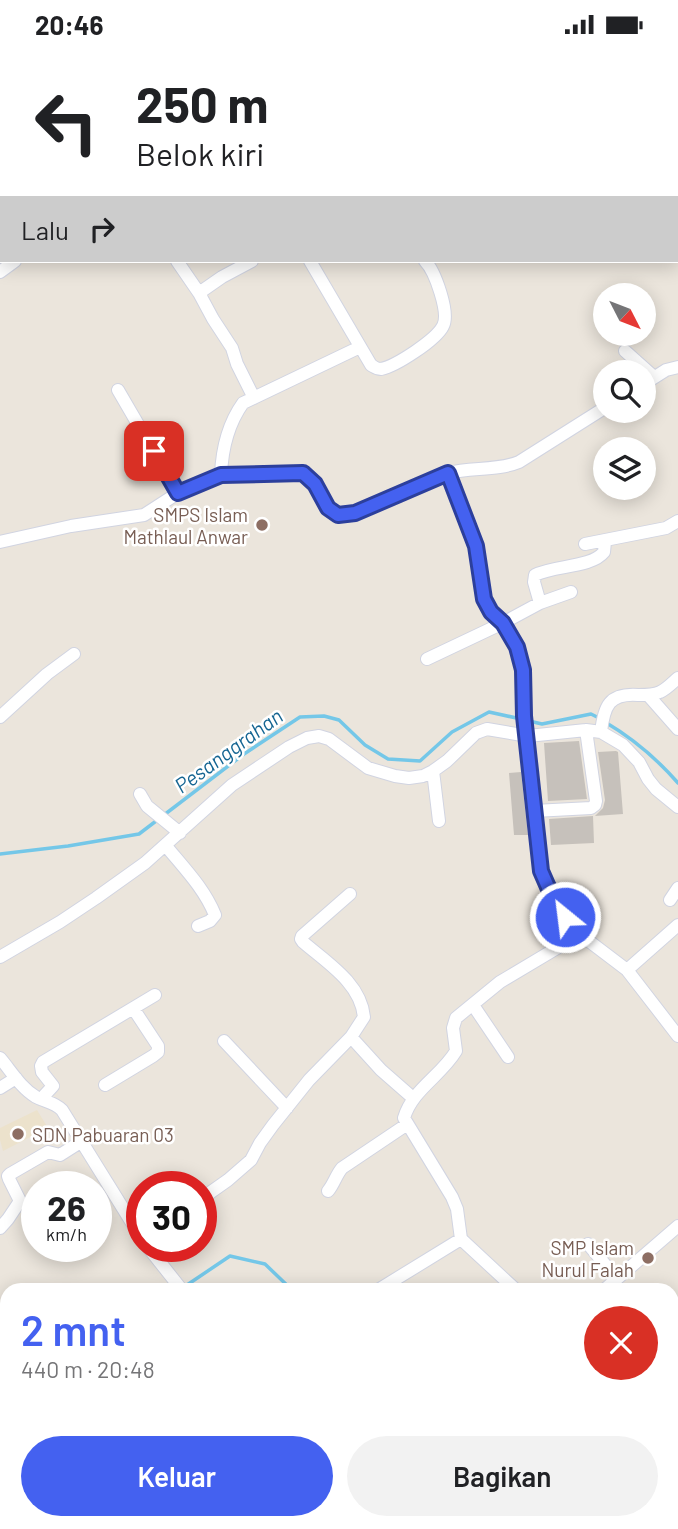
<!DOCTYPE html>
<html lang="id">
<head>
<meta charset="utf-8">
<style>
	:root { --surface:#fff; --page:#f2f2f2; --text:#202124; --muted:#757577; --accent:#4461f0 }
	body { margin:0; font-family:Barlow,sans-serif; background:var(--page); color:var(--text); height:100vh; display:flex; flex-direction:column; font-size:26px; white-space:nowrap }
	* { box-sizing:border-box; margin:0 }
	p { font-size:23px; color:var(--muted) }
	.icon { flex:none; width:38px; height:38px; fill:none; stroke:currentColor; stroke-width:2; stroke-linecap:round; stroke-linejoin:round }
	.map { position:relative; flex:1; overflow:hidden }
	.panel { position:absolute; left:0px; top:1234px; width:679px; height:247px; display:flex; flex-direction:column; background:var(--surface); border-radius:21px 21px 0 0; box-shadow:0 4px 18px #0003 }
	.panel>* { flex:none }
	.banner { position:absolute; left:0px; top:0px; width:679px; height:214px; box-shadow:0 4px 18px #0003; background:#fff; color:var(--text); overflow:hidden }
	.needle { width:46px; rotate:132deg }
	.buttons { position:absolute; left:593px; top:234px; display:grid; gap:14px }
	.buttons a { display:grid; place-items:center; width:63px; height:63px; border-radius:50%; background:var(--surface); box-shadow:0 4px 18px #0003; font-size:35px }
	.speed { position:absolute; left:21px; top:1122px; display:flex; gap:14px; font-size:35px; font-weight:700; text-align:center }
	.speed>* { display:grid; place-content:center; width:91px; height:91px; border-radius:50%; background:var(--surface); box-shadow:0 4px 18px #0003; line-height:1 }
	.speed small { font-size:18px; font-weight:400 }
	.speed .limit { border:10px solid #d22; background:#fff; color:#111 }
	.pin { position:absolute; display:grid; place-items:center; width:60px; height:60px; color:#fff; margin:-30px; border-radius:14px; box-shadow:0 4px 10px #0006 }
	.me { position:absolute; width:77px; margin:-38px; rotate:331deg; stroke-linejoin:round; filter:drop-shadow(0 0 5px #0008) }
	.turn { display:flex; align-items:center; gap:24px; height:147px; padding:0 21px; font-size:32px }
	.turn .icon { width:91px; height:91px; stroke-width:2.5 }
	.turn b { display:block; font-size:49px; line-height:60px }
	.then { display:flex; align-items:center; height:66px; padding:0 21px; background:#0003; gap:14px; font-size:26px }
	.round { display:grid; place-items:center; flex:none; width:74px; height:74px; border-radius:37px; background:var(--page) }
	.overview { display:flex; align-items:center; justify-content:space-between; height:119px; padding:0 21px }
	h1 { font-size:42px; font-weight:600; line-height:52px; color:var(--accent) }
	.action { display:flex; gap:14px; margin-top:auto; padding:14px 21px }
	.action a { flex:1; height:80px; border-radius:42px; background:var(--accent); color:#fff; font-size:28px; font-weight:600; line-height:80px; text-align:center }
	.action a+a { background:var(--page); color:var(--text) }
	.status { display:flex; justify-content:space-between; align-items:center; height:49px; padding:0 35px; background:var(--surface); direction:ltr }
	.status svg { height:19px; fill:currentColor }
	.map>svg:first-child { display:block }
	.education { fill:#ece2cc }
	.lines { fill:none; stroke-linecap:round; stroke-linejoin:round }
	.stream { stroke:#74c7e8; stroke-width:3.5 }
	.building { fill:#c6c1bb }
	.minor-casing { stroke:#d1d4e1; stroke-width:14 }
	.major-casing { stroke:#c7c7c7; stroke-width:18 }
	.minor { stroke:#fff; stroke-width:12 }
	.major { stroke:#e9cc63; stroke-width:16 }
	.route-casing { stroke:#2c3f9c; stroke-width:18 }
	.route { stroke:#4461f0; stroke-width:12 }
	.education-dot { fill:#8d6e63; stroke:#fff; stroke-width:2.5 }
	.labels { text-anchor:middle; dominant-baseline:central; stroke-width:5; stroke-linejoin:round; paint-order:stroke }
	.education-label { font-size:19px; fill:#785e54; stroke:#fff; text-anchor:end }
	.water-label { font-size:21px; font-style:italic; fill:#156592; stroke:#fff }
</style>
</head>
<body>
<div class="status"><b>20:46</b><svg viewBox="0 0 49 12"><path d="M0 12V9h3v3zM5 12V6h3v6zM10 12V3h3v9zM15 12V0h3v12zM26 1h20v11H26zM47 4h2v5h-2z"/></svg></div>
<div class="map">
<svg width="678" height="1480" viewBox="0 0 678 1480">
	<rect width="100%" height="100%" fill="#ebe5dc"/>
	<path class="education" d="M37,1061L48,1079L3,1102L0,1091V1079Z"/>
	<g class="lines">
		<path class="stream" d="M529,672L542,675L591,665L599,669
			M605,673C634,690 657,710 678,734
			M0,805L68,797L139,785L244,705L300,668L324,667L339,671L365,696L388,710L420,712L452,683L489,663L521,670
			M184,1238L230,1207L265,1215L292,1241
			M0,1357L7,1350
			M516,1474L522,1480"/>
	</g>
	<path class="building" d="M579,692L587,750L548,752L544,694Z
		M616,702L618,703L623,765L595,767L603,759L605,751L598,703Z
		M521,723L528,786H514L509,724Z
		M593,767L594,794L551,796L549,770Z"/>
	<g class="lines">
		<g class="minor-casing">
			<path id="minor" d="M207,0L208,2
				M332,0L334,2
				M414,0V2
				M57,2L60,0
				M273,2L275,0
				M0,21L2,23
				M0,38L2,37
				M0,106L2,105
				M0,157L2,160
				M177,212L199,244L213,270L232,299L237,315L254,349
				M310,212L371,316C376,319 376,320 381,320C396,317 436,291 443,277C450,264 435,222 425,212
				M0,223L15,212
				M199,244L222,228L252,212
				M625,302L654,328
				M644,335L666,321L678,318
				M118,341L178,444
				M448,424L473,485L480,520L484,550L491,563L503,574L517,598L523,621L524,667L538,801L542,823L545,832L565,868L573,880L627,921L678,876
				M221,426C222,400 228,375 243,354L360,298
				M0,493L71,477L144,466L178,444L221,426L303,424L315,435L328,459L338,466L355,464L448,424C471,418 497,422 519,413L606,358
				M585,495L666,479L678,472
				M540,554L534,533L535,526C554,516 591,519 604,503L605,493
				M427,610L503,574L540,554L571,543
				M648,646L678,680
				M0,668L47,625L74,605
				M601,683C604,657 609,644 638,646C645,646 654,646 660,643C667,640 673,633 678,629
				M433,722L439,772
				M140,745L147,757L180,784
				M534,762L591,759L595,756L596,752L586,681
				M166,797C184,819 204,839 215,866L210,872L198,877
				M350,845L302,887L301,890L303,893C326,913 361,934 364,968L351,988
				M670,851L678,839
				M0,908L60,873L96,849L145,814L232,736L289,698L307,689L319,687L329,690L368,719L395,727L409,729L423,727L433,722L447,712L476,684L487,680L528,687L586,681L601,683L623,696L639,713L648,730L656,740L678,758
				M627,921L678,987
				M473,956L508,1008
				M224,992L287,1059
				M0,1009C11,1022 21,1039 36,1048C45,1053 54,1053 62,1061L142,1190
				M105,1036L153,1007L158,1003V997L133,959
				M0,1039L16,1029
				M41,1050L53,1037L42,1023L41,1017L43,1013L155,946
				M328,1142C334,1135 336,1126 342,1119L406,1076
				M201,1150L228,1131L251,1111L260,1094L273,1076L309,1031L351,988L381,1021L413,1049
				M0,1179L8,1170L20,1152L9,1130L8,1127L10,1125L48,1103L60,1106L82,1092
				M588,1195L617,1230
				M147,1197L182,1241
				M378,1241L461,1190
				M516,1241L461,1190L457,1160L452,1148L404,1069C412,1041 441,1027 456,1002L453,979L456,969L500,933L557,899L570,887L573,880
				M604,1241L678,1177
				M0,1362L7,1366
				M672,1362L678,1369
				M0,1430L7,1431
				M0,1458H7
				M44,1474L50,1480
				M116,1474L120,1480
				M192,1474L195,1480
				M663,1474L668,1480
				M165,1480L175,1474
				M528,1480L535,1474"/>
		</g>
		<g class="major-casing">
			<path id="major" d="M0,1419L7,1407
				M476,1474L483,1480"/>
		</g>
		<use href="#minor" class="minor"/>
		<use href="#major" class="major"/>
	</g>
	<g class="lines">
		<g class="route-casing">
			<path id="route" d="M154,402L178,444L221,426L303,424L315,435L328,459L338,466L355,464L448,424L476,497L484,550L491,563L503,574L517,598L523,621L524,667L541,822L548,838L565,868"/>
		</g>
		<use href="#route" class="route"/>
	</g>
	<g class="education-dot">
		<circle cx="262" cy="476" r="7"/>
		<circle cx="18" cy="1085" r="7"/>
		<circle cx="648" cy="1209" r="7"/>
	</g>
	<g class="labels">
		<g class="education-label">
			<text x="248" y="465">SMPS Islam<tspan x="248" dy="22">Mathlaul Anwar</tspan></text>
			<text x="32" y="1085" text-anchor="start">SDN Pabuaran 03</text>
			<text x="634" y="1198">SMP Islam<tspan x="634" dy="22">Nurul Falah</tspan></text>
		</g>
		<g class="water-label">
			<text transform="translate(228 701) rotate(-36)">Pesanggrahan</text>
		</g>
	</g>
</svg>
<div class="buttons">
<a><svg class="needle" viewBox="-14 -14 28 28"><path d="M0-13l5 13h-10z" fill="#e53935"/><path d="M0 13l5-13h-10z" fill="#757577"/></svg></a>
<a><svg class="icon" aria-label="search" viewBox="0 0 24 24"><circle cx="10" cy="10" r="6"/><path d="M15 15l6 6"/></svg></a>
<a><svg class="icon" aria-label="layers" viewBox="0 0 24 24"><path d="M12 4l9 5-9 5-9-5zM3 14l9 5 9-5"/></svg></a>
</div>
<div class="speed"><div>26<small>km/h</small></div><div class="limit">30</div></div>
<div class="pin" style="left:154px;top:402px;background:#d93025"><svg class="icon" aria-label="arrive" viewBox="0 0 24 24"><path d="M6 21V4h12l-3 4 3 4H6"/></svg></div>
<svg class="me" style="left:565px;top:868px" viewBox="-20 -20 40 40"><circle r="17" fill="#4461f0" stroke="#fff" stroke-width="3"/><path d="M0-11L8 9 0 5-8 9z" fill="#fff"/></svg>
<div class="banner">
<div class="turn"><svg class="icon" aria-label="left" viewBox="0 0 24 24"><path d="M17 20v-9H6M10 6l-5 5 5 5"/></svg><div><b>250 m</b>Belok kiri</div></div>
<div class="then">Lalu<svg class="icon" aria-label="right" viewBox="0 0 24 24"><path d="M7 20v-9h11M14 6l5 5-5 5"/></svg></div>
</div>
<section class="panel">
<div class="overview"><div><h1>2 mnt</h1><p>440 m · 20:48</p></div><a class="round" style="background:#d93025;color:#fff"><svg class="icon" aria-label="close" viewBox="0 0 24 24"><path d="M6 6l12 12M18 6L6 18"/></svg></a></div>
<div class="action"><a>Keluar</a><a>Bagikan</a></div>
</section>
</div>
</body>
</html>
